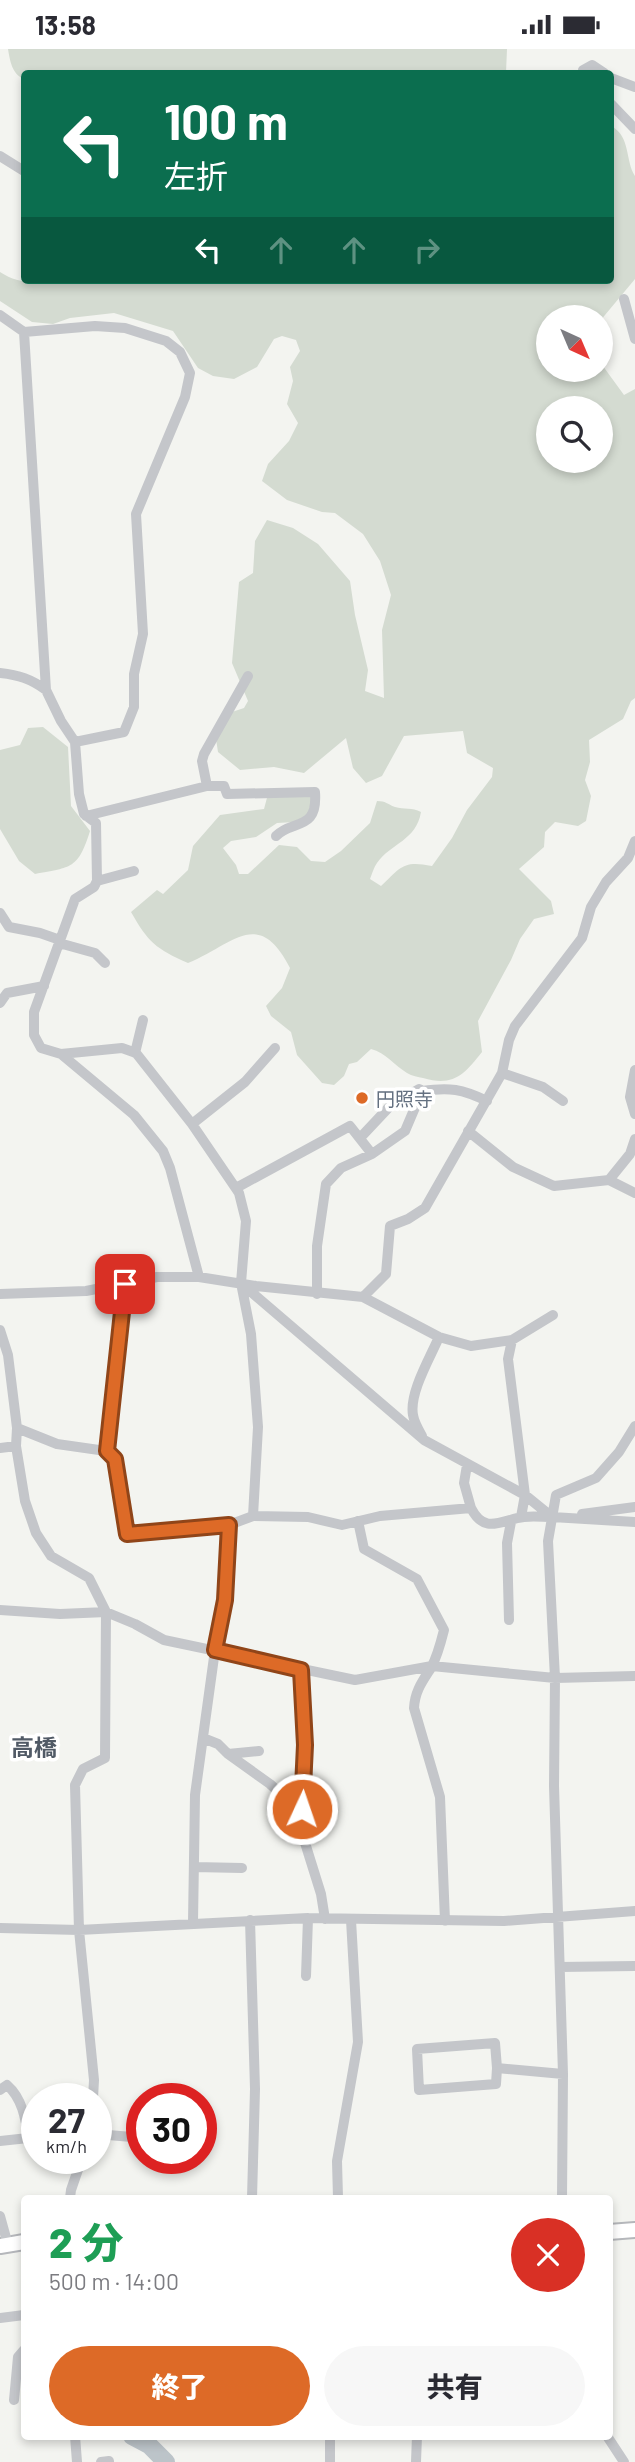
<!DOCTYPE html>
<html lang="ja">
<head>
<meta charset="utf-8">
<style>
	:root { --surface:#fff; --page:#f7f7f7; --text:#2b2b33; --muted:#7c7c81; --accent:#dd6a27 }
	body { margin:0; font-family:Barlow,"Noto Sans JP",sans-serif; background:var(--page); color:var(--text); height:100vh; display:flex; flex-direction:column; font-size:26px; white-space:nowrap }
	* { box-sizing:border-box; margin:0 }
	p { font-size:23px; color:var(--muted) }
	.icon { flex:none; width:38px; height:38px; fill:none; stroke:currentColor; stroke-width:2; stroke-linecap:round; stroke-linejoin:round }
	.map { position:relative; flex:1; overflow:hidden }
	.drawer { position:absolute; left:21px; top:2146px; width:592px; height:245px; display:flex; flex-direction:column; background:var(--surface); border-radius:7px; box-shadow:0 4px 10px #0003 }
	.drawer>* { flex:none }
	.guide { position:absolute; left:21px; top:21px; width:593px; height:214px; border-radius:7px; box-shadow:0 4px 10px #0003; background:#0b6e4f; color:#fff; overflow:hidden }
	.needle { width:46px; rotate:136deg }
	.fabs { position:absolute; left:536px; top:256px; display:grid; gap:14px }
	.fabs a { display:grid; place-items:center; width:77px; height:77px; border-radius:50%; background:var(--surface); box-shadow:0 4px 10px #0003; font-size:35px }
	.speed { position:absolute; left:21px; top:2034px; display:flex; gap:14px; font-size:35px; font-weight:700; text-align:center }
	.speed>* { display:grid; place-content:center; width:91px; height:91px; border-radius:50%; background:var(--surface); box-shadow:0 4px 10px #0003; line-height:1 }
	.speed small { font-size:18px; font-weight:400 }
	.speed .limit { border:10px solid #d22; background:#fff; color:#111 }
	.pin { position:absolute; display:grid; place-items:center; width:60px; height:60px; color:#fff; margin:-30px; border-radius:14px; box-shadow:0 4px 10px #0006 }
	.me { position:absolute; width:77px; margin:-38px; rotate:3deg; stroke-linejoin:round; filter:drop-shadow(0 0 5px #0008) }
	.turn { display:flex; align-items:center; gap:24px; height:147px; padding:0 28px; font-size:32px }
	.turn .icon { width:91px; height:91px; stroke-width:2.5 }
	.turn b { display:block; font-size:49px; line-height:60px }
	.lanes { display:flex; align-items:center; height:66px; padding:0 28px; background:#0003; justify-content:center; gap:35px; direction:ltr }
	.lanes .off { opacity:.35 }
	.round { display:grid; place-items:center; flex:none; width:74px; height:74px; border-radius:37px; background:var(--page) }
	.head { display:flex; align-items:center; justify-content:space-between; height:119px; padding:0 28px }
	h1 { font-size:42px; font-weight:800; line-height:52px; color:#1e9e55 }
	.cta { display:flex; gap:14px; margin-top:auto; padding:14px 28px }
	.cta a { flex:1; height:80px; border-radius:42px; background:var(--accent); color:#fff; font-size:28px; font-weight:800; line-height:80px; text-align:center }
	.cta a+a { background:var(--page); color:var(--text) }
	.status { display:flex; justify-content:space-between; align-items:center; height:49px; padding:0 35px; background:var(--surface); direction:ltr }
	.status svg { height:19px; fill:currentColor }
	.map>svg:first-child { display:block }
	.green { fill:#d4dbd1; fill-rule:evenodd }
	.lines { fill:none; stroke-linecap:round; stroke-linejoin:round }
	.river { stroke:#bcc4c9; stroke-width:18 }
	.major-casing { stroke:#b5b7bb; stroke-width:18 }
	.minor { stroke:#c4c6ca; stroke-width:10 }
	.major { stroke:#fff; stroke-width:14 }
	.route-casing { stroke:#904519; stroke-width:18 }
	.route { stroke:#dd6a27; stroke-width:12 }
	.poi-dot { fill:#dd6a27; stroke:#fff; stroke-width:2.5 }
	.labels { text-anchor:middle; dominant-baseline:central; stroke-width:7; stroke-linejoin:round; paint-order:stroke }
	.poi-label { font-size:19px; fill:#647080; stroke:#fff; text-anchor:start }
	.quarter-label { font-size:23px; font-weight:bold; fill:#515a66; stroke:#fff }
</style>
</head>
<body>
<div class="status"><b>13:58</b><svg viewBox="0 0 49 12"><path d="M0 12V9h3v3zM5 12V6h3v6zM10 12V3h3v9zM15 12V0h3v12zM26 1h20v11H26zM47 4h2v5h-2z"/></svg></div>
<div class="map">
<svg width="635" height="2413" viewBox="0 0 635 2413">
	<rect width="100%" height="100%" fill="#f3f4f0"/>
	<path class="green" d="M8,0H507L506,24H24V30C12,25 10,12 8,0Z
		M611,77C631,87 625,112 635,127V230L600,272V268H548V320H600V313L624,346L635,340V649L631,652L623,670L589,691L590,713L585,731L591,747L586,772L578,777L555,773L545,783L544,798L519,820L551,852L554,865L534,870L520,890L511,911L478,972L482,1003C464,1026 453,1038 423,1029C418,1028 412,1027 407,1024C394,1016 386,1004 371,1000L357,1013L349,1015L344,1027L334,1036L322,1034L297,1006L291,983L271,967L266,957L282,939L290,919C258,857 233,896 188,914C156,900 148,893 131,863L157,841L163,845L188,821L193,797L220,766L264,760L268,745L313,744L308,766L295,773L277,774L256,788L231,792L223,799L236,816L239,825H248L279,796L297,798L311,812L325,813L341,802L370,774L377,752C386,752 387,755 395,758C404,761 412,758 421,763C416,792 391,794 377,814C374,818 372,825 370,830L381,837C401,818 403,811 432,817L452,789L467,761L492,728L493,719L467,704L463,682L404,687L382,727L366,734L353,719L346,689L304,724L274,718L240,721L218,703L216,690L232,663L244,659L248,652L232,614L239,533L253,524L255,492L267,471L293,479L318,495L350,532L355,566L368,621L365,642L384,649L382,581L391,546L380,512L363,485L335,464L322,463L287,451L262,432L268,415L289,392L298,374L287,355L293,332L290,318L300,302L296,291L282,287L274,290L257,318L234,330L213,327L198,319L173,282L114,264L70,269L53,275L32,273L0,252V223C18,235 34,234 54,231H611ZM548,359H600V411H548Z
		M43,678L68,698L71,757L90,782C78,820 72,818 35,825L19,812L0,780V701L20,696L28,679Z"/>
	<g class="lines">
		<path class="river" d="M132,2387L149,2396L166,2413"/>
		<g class="major-casing">
			<path id="major" d="M609,2183L635,2181
				M0,2197L24,2193"/>
		</g>
		<path class="minor" d="M586,24L583,21L592,16L604,24
			M611,29L635,38
			M611,55L635,80
			M0,107L24,122
			M624,250L635,290
			M0,266L24,283L95,277L125,279L166,292L180,303L190,324L185,348L136,465L143,585L134,625V658L124,683L75,693
			M24,283L46,641L61,672L75,693L79,745L84,765L96,774L97,832L94,838L75,850L34,963V986L41,999L61,1005L122,999L136,1004L192,1075L239,1144L246,1172L241,1234L251,1285L258,1378L253,1467L229,1476L225,1551L215,1601L195,1746L193,1873
			M0,624C19,626 31,630 46,641
			M207,737L202,712L204,705L248,627
			M86,767L207,737H224L227,745L315,743C318,783 292,770 276,787
			M97,832L134,822
			M0,864L9,878L40,884L60,891
			M59,894L95,904L105,914
			M0,954L7,944L44,937
			M135,1004L143,971
			M61,1005L134,1066L163,1102L170,1119L199,1228
			M635,1021L630,1048L635,1065
			M502,1024L543,1038L563,1052
			M192,1075L245,1033L275,999
			M468,1082L513,1118L554,1137L609,1131L635,1144
			M360,1089L391,1056L419,1040L422,1042C450,1038 462,1040 487,1052
			M609,1131L630,1105L635,1090
			M236,1139L350,1077L372,1105L405,1082L422,1042
			M243,1236L424,1391L525,1446L552,1468L635,1473
			M0,1245L86,1242L157,1228H199L256,1237L363,1248L439,1288L471,1297L512,1291L508,1310L525,1446L521,1468
			M317,1245V1197L326,1135L341,1119L372,1105
			M363,1248L386,1225L390,1177L408,1170L425,1159L502,1024L509,991L515,977L582,889L591,858L606,833L628,809L635,792
			M0,1281L8,1306L17,1379L16,1397L25,1452L36,1484L51,1507L89,1529L106,1563L105,1709L83,1720L75,1736L79,1881L94,2031L93,2049
			M512,1291L553,1266
			M17,1379L57,1395L106,1402L115,1410L127,1485L229,1476
			M422,1387C418,1380 414,1373 413,1366C409,1344 430,1309 439,1288
			M0,1399L16,1397
			M106,1402L125,1235
			M471,1459C485,1487 503,1470 524,1468C533,1467 543,1468 552,1468
			M582,1465L635,1458
			M253,1467L308,1468L342,1476L380,1467L471,1459L464,1434L467,1416
			M358,1472L364,1500L417,1530L444,1581C441,1593 437,1608 431,1619C422,1633 415,1642 414,1659L440,1748L445,1872
			M0,1561L60,1565L106,1563L135,1575L164,1591L355,1631L432,1617L555,1629L635,1627
			M509,1571L507,1494L511,1473
			M301,1621L305,1696L301,1781L321,1845L325,1870
			M203,1689L218,1695L228,1705L270,1735L283,1747L292,1770L301,1781
			M228,1705L259,1702
			M194,1818L242,1819
			M250,1871L255,2040L252,2149
			M0,1879L79,1881L308,1869L504,1872L635,1862
			M560,1918L635,1917
			M306,1927L308,1869
			M497,2019L495,1994L417,2000L419,2041L496,2035L497,2019L563,2025
			M0,2041L7,2036C22,2049 26,2070 28,2089L0,2092
			M96,2085L132,2088
			M70,2149L71,2141L82,2109
			M338,2149L337,2112L358,1993L351,1871
			M562,2149L563,2025L554,1737L555,1629L548,1492L556,1446L596,1429L619,1403L635,1377
			M0,2167L8,2196
			M0,2269L24,2266
			M14,2351L18,2308L24,2301
			M75,2387L77,2413
			M330,2387V2413
			M607,2387L624,2413
			M101,2413L109,2412
			M416,2413L417,2387"/>
		<use href="#major" class="major"/>
	</g>
	<g class="lines">
		<g class="route-casing">
			<path id="route" d="M125,1235L107,1402L115,1410L127,1485L229,1476L225,1551L215,1601L301,1621L305,1696L302,1760"/>
		</g>
		<use href="#route" class="route"/>
	</g>
	<circle class="poi-dot" cx="362" cy="1049" r="7"/>
	<g class="labels">
		<g class="poi-label">
			<text x="376" y="1049">円照寺</text>
		</g>
		<g class="quarter-label">
			<text x="34" y="1698">高橋</text>
		</g>
	</g>
</svg>
<div class="fabs">
<a><svg class="needle" viewBox="-14 -14 28 28"><path d="M0-13l5 13h-10z" fill="#e53935"/><path d="M0 13l5-13h-10z" fill="#7c7c81"/></svg></a>
<a><svg class="icon" aria-label="search" viewBox="0 0 24 24"><circle cx="10" cy="10" r="6"/><path d="M15 15l6 6"/></svg></a>
</div>
<div class="speed"><div>27<small>km/h</small></div><div class="limit">30</div></div>
<div class="pin" style="left:125px;top:1235px;background:#d93025"><svg class="icon" aria-label="arrive" viewBox="0 0 24 24"><path d="M6 21V4h12l-3 4 3 4H6"/></svg></div>
<svg class="me" style="left:302px;top:1760px" viewBox="-20 -20 40 40"><circle r="17" fill="#dd6a27" stroke="#fff" stroke-width="3"/><path d="M0-11L8 9 0 5-8 9z" fill="#fff"/></svg>
<div class="guide">
<div class="turn"><svg class="icon" aria-label="left" viewBox="0 0 24 24"><path d="M17 20v-9H6M10 6l-5 5 5 5"/></svg><div><b>100 m</b>左折</div></div>
<div class="lanes"><svg class="icon" aria-label="left" viewBox="0 0 24 24"><path d="M17 20v-9H6M10 6l-5 5 5 5"/></svg><svg class="icon off" aria-label="ahead" viewBox="0 0 24 24"><path d="M12 20V5M6 11l6-6 6 6"/></svg><svg class="icon off" aria-label="ahead" viewBox="0 0 24 24"><path d="M12 20V5M6 11l6-6 6 6"/></svg><svg class="icon off" aria-label="right" viewBox="0 0 24 24"><path d="M7 20v-9h11M14 6l5 5-5 5"/></svg></div>
</div>
<section class="drawer">
<div class="head"><div><h1>2 分</h1><p>500 m · 14:00</p></div><a class="round" style="background:#d93025;color:#fff"><svg class="icon" aria-label="close" viewBox="0 0 24 24"><path d="M6 6l12 12M18 6L6 18"/></svg></a></div>
<div class="cta"><a>終了</a><a>共有</a></div>
</section>
</div>
</body>
</html>
